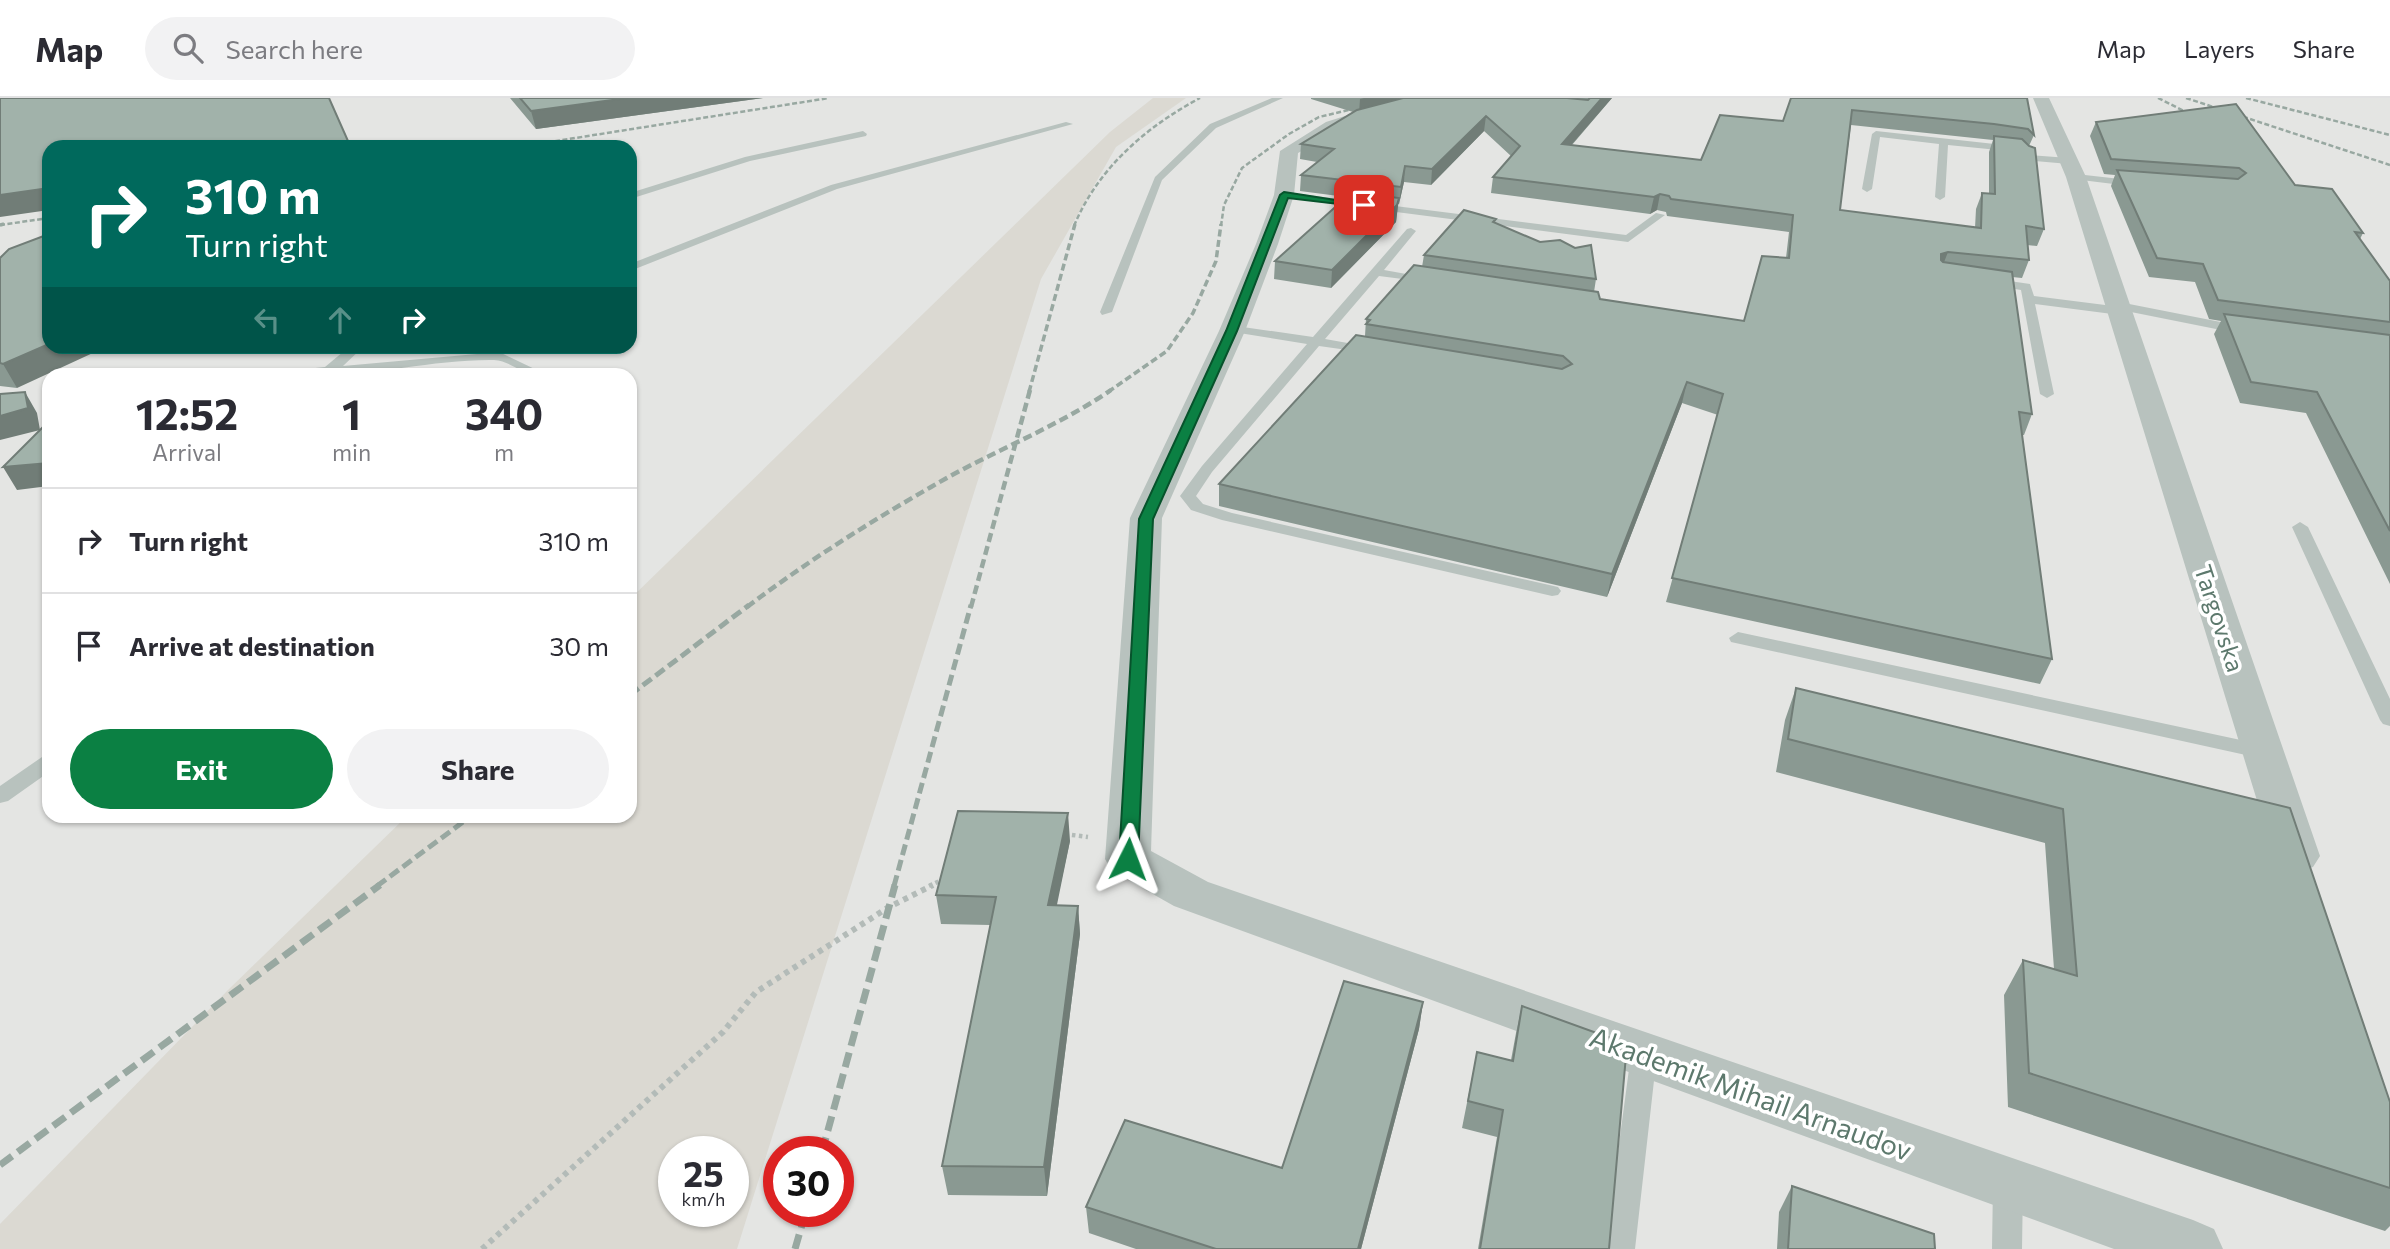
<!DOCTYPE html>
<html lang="en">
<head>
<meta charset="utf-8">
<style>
	:root { --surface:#fff; --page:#f2f2f3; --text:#2b2b33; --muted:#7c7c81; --line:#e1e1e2; --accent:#0b8043 }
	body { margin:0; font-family:Commissioner,sans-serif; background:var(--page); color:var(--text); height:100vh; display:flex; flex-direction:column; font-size:26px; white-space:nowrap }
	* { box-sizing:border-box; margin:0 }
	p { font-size:23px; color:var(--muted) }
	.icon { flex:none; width:38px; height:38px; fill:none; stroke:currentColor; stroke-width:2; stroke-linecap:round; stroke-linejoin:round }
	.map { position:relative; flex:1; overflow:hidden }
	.panel { position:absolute; left:42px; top:270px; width:595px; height:455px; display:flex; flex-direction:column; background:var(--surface); border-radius:21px; box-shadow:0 2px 5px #0004 }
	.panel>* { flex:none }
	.top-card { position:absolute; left:42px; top:42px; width:595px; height:214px; border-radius:21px; box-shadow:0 2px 5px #0004; background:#00695c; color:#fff; overflow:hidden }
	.speed { position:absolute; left:658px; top:1038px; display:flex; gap:14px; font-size:35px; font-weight:700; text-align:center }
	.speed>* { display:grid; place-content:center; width:91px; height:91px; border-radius:50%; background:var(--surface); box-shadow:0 2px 5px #0004; line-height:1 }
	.speed small { font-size:18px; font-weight:400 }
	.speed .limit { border:10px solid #d22; background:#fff; color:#111 }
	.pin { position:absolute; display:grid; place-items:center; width:60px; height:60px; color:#fff; margin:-30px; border-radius:14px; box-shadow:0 4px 10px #0006 }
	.me { position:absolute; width:77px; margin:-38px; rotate:3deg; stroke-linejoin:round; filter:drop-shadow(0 0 5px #0008) }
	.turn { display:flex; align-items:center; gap:24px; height:147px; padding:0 28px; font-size:32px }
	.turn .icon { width:91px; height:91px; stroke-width:2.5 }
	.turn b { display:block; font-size:49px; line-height:60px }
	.lanes { display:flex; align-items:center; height:66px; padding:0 28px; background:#0003; justify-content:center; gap:35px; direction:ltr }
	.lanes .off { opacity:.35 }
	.eta { display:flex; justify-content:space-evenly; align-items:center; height:119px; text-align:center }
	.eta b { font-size:42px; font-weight:700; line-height:49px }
	.button { display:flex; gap:14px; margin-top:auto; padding:14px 28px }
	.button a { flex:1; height:80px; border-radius:42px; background:var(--accent); color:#fff; font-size:28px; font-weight:700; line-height:80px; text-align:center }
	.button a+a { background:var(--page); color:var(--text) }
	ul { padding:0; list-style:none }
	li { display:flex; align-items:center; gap:21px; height:105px; padding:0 28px; border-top:2px solid var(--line) }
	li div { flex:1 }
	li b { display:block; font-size:26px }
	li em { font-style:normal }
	header { display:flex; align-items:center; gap:42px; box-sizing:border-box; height:98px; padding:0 35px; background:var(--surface); border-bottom:2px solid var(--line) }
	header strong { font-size:33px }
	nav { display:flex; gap:38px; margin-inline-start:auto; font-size:24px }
	.search { width:490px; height:63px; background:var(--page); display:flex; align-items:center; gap:18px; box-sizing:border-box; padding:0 24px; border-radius:38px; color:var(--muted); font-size:26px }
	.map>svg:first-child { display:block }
	.built { fill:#e4e5e3; fill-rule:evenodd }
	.green { fill:#dbd9d2; fill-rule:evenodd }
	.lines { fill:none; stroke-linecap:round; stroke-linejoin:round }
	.path-far1 { stroke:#b3bbb8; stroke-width:4.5; stroke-dasharray:3.5 3.5; stroke-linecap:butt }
	.path { stroke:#b3bbb8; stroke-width:6; stroke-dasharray:5 5; stroke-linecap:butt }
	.lane { fill:#b8c2be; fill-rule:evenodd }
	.street { fill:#b8c2be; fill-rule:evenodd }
	.rail-far4 { stroke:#98a8a1; stroke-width:2.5; stroke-dasharray:5 2.5; stroke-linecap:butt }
	.rail-far3 { stroke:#98a8a1; stroke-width:3.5; stroke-dasharray:7 3.5; stroke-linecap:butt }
	.rail-far2 { stroke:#98a8a1; stroke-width:4.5; stroke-dasharray:9 4.5; stroke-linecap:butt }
	.rail-far1 { stroke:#98a8a1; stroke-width:5; stroke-dasharray:11 5; stroke-linecap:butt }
	.rail { stroke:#98a8a1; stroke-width:7; stroke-dasharray:15 7; stroke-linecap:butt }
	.wall { fill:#8a9992; fill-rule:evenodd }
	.shaded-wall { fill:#717d77 }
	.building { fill:#a1b2aa; stroke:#717d77; stroke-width:2 }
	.route { fill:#0b8043; stroke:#07532c; stroke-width:2 }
	.labels { text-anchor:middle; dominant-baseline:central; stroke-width:7; stroke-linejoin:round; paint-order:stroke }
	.street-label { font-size:24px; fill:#5d796d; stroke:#fff }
	.near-street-label { font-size:28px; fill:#5d796d; stroke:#fff }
</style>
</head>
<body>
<header>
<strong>Map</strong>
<div class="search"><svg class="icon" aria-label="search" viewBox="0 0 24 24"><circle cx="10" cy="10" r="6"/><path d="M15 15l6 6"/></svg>Search here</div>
<nav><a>Map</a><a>Layers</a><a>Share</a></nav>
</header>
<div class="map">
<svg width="2390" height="1151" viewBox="0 0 2390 1151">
	<rect width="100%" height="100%" fill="#f6f3f3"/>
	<path class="built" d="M0,0H2390V1151H0ZM49,49H630V248H49ZM49,276H630V718H49ZM674,1054H733V1113H674ZM779,1054H838V1113H779Z"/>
	<path class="green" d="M1153,0H1186L1116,49L1041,181L737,1151H0V1126L228,892L407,718H630V501L1110,34ZM674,1054H733V1113H674Z"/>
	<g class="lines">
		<path class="path-far1" d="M1065,736L1088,739
			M929,788L942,782"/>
		<path class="path" d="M482,1151L723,934L756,894L889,809L933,787"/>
		<path class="lane" d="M1272,0H1283L1216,30L1162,82L1112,214L1102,217L1100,214L1155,79L1210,26Z
			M1066,24L1073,26L837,91L630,173V166L831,87Z
			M863,33L867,36L866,38L750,63L630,101V95L745,59Z
			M1876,33L2022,49L2029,57L2069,60L2074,63L2069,66L2025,62L2018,54L1948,47L1945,99L1940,102L1935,99L1939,46L1880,39L1872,91L1867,94L1862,91L1872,36Z
			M2076,76L2138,83L2143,86L2138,89L2073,81V77Z
			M1284,94L1626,137L1656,115L1665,117L1628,144L1280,99V95Z
			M1411,130L1416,133L1384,172L1434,181V185L1379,178L1325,241L1376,250V256L1319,248L1212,374L1196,398L1203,406L1232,415L1558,489L1561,493L1558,497L1552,498L1222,422L1191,412L1180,398L1202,368L1307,246L1233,234L1229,233V227L1313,239L1407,131Z
			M1989,180L2030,186L2034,198L2113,208L2119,204L2241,228L2247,232L2241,236L2126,213L2120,217L2035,206L2054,296L2047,300L2040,296L2021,192L1985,186V182Z
			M350,248H364L343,268L499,254L545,276C521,278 512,263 494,262C426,261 357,283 289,276L296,272L325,269Z
			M48,295L49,303L43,302V296Z
			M2300,424L2308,429L2390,601V628L2383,626L2380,622L2292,429Z
			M1738,534L2264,647L2271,649L2274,654L2271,659L2264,661L1731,544L1729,540Z
			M49,657V674L8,703L0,705V688L42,659Z
			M1644,945L1653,948L1657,956L1635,1151H1605L1631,956L1635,948Z
			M2008,1073L2018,1077L2023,1086L2022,1151H1992L1993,1086L1998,1077Z"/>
		<path class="street" d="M2033,0H2049L2086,79L2320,758L2313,769L2297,774L2281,769L2274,758L2066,79Z
			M1345,18L1354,23L1351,27L1298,55L1294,97L1278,146L1245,233L1162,420L1151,753L1208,784L2193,1122L2214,1131L2223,1151H2114L1174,808L1112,773L1105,761L1130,420L1219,233L1256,146L1274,97L1280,53L1326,24Z"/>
		<path class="rail-far4" d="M2158,0L2196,19
			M2186,0L2390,67
			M2246,0L2390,37
			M495,49L526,44
			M518,49L829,0
			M0,127L49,120
			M1074,128C1098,70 1146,29 1200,0
			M1221,128L1224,107L1242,70L1289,36L1319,19L1400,0"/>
		<path class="rail-far3" d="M0,127L4,126
			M1029,294L1075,126
			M1108,294L1167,253L1193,215L1216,163L1221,126"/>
		<path class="rail-far2" d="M747,509C805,465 868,425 931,389C990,354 1054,331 1111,292
			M971,509L1030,292"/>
		<path class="rail-far1" d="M630,597L749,507
			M377,788L471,718
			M894,788L971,507"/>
		<path class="rail" d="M822,1054L895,787
			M0,1067L380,787
			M795,1151L806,1113"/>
	</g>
	<path class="wall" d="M510,0H763L536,31Z
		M1311,0H1612L1572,47L1701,62L1783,23L1791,0H2027L2034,37L2029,48L2044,131L2037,148L2027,147L2029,162L2022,180L2012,179L2032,316L2024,337H2022L2052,561L2040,586L1666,504L1718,317L1682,305L1607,499L1219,408V386L1365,238L1366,221L1422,169L1424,157L1496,121L1495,125L1596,181L1594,194L1600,201L1744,223L1786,160L1789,134L1667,118L1666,114L1657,112L1650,116L1491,95L1493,79L1511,58L1484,33L1431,87L1404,84L1399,106H1398L1396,124L1331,190L1274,181L1275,163L1346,99L1300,93L1301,77L1317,64L1300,61L1301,46L1353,14L1311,1ZM1851,27L1993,42L1989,54V96L1982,95L1976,111L1975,130L1840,112Z
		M2096,24L2295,87L2363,135L2360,141L2390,183V486L2306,315L2240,305L2214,236L2221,223L2209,221L2195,184L2149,179L2111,88L2115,77L2104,76L2090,38Z
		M0,160L17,290L0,288Z
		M1796,590L2290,710L2390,1004V1128L2385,1133L2008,1009L2004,897L2023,862L2054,871L2045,745L1776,674L1785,622Z
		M1070,743L1056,807L1078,808L1080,836L1047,1098L948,1097L942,1068L990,827L941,826L936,797Z
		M1423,904L1419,931L1361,1151H1136L1089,1135L1086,1109L1282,1070Z
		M1522,908L1609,1151H1478L1497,1039L1462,1030L1477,954L1511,962L1516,935Z
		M1792,1088L1935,1151H1777L1779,1114Z"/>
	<path class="shaded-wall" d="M627,0H763L536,31L531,13Z
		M1364,0H1412L1359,15L1360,1Z
		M1602,0H1612L1559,61L1562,46Z
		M1486,18L1484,33L1431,87L1432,71Z
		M348,43L350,49H307Z
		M1405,68L1404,84L1399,106L1401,89Z
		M49,90V112L0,119V97Z
		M1660,96L1657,112L1650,116L1654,99Z
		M1399,100L1396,124L1331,190L1332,172Z
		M1948,154L1941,172L1935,174L1941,156Z
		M49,246V248H108L17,290L3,266Z
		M229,248H253L230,251Z
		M1687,284L1682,305L1607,499L1612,476Z
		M25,294L37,315L40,332L0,342V318Z
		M49,365V388L17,392L3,369Z
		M1068,715L1070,743L1051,836L1048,807Z
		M1078,808L1080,836L1047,1098L1044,1069Z
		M1423,904L1419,931L1361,1151H1358Z"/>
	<path class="building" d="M0,0H329L348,43L307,49H49V90L0,97Z
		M520,0H627L531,13Z
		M1403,0H1567L1588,2L1590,0H1602L1562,46L1701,62L1720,17L1783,23L1791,0H2027L2034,37L2028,31L1994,26L1852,12L1840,112L1981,130L1982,95L1995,96L1994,38L2022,41L2029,48L2035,50L2044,131L2026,128L2029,162L1948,154L1941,156V162L1943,164L2012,174L2032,316L2019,314L2052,561L1672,480L1723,296L1687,284L1612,476L1219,386L1356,237L1562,271L1572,266L1563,258L1366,226L1370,222L1366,221L1414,167L1598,194L1600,201L1744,223L1762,158L1789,160L1793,117L1671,101L1669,98L1660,96L1654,99L1493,79L1520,48L1486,18L1432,71L1405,68L1401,89L1301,77L1334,51L1301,46L1357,12Z
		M2236,6L2295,87L2332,91L2363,135L2355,134L2390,183V224L2218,202L2203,166L2157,160L2117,72L2238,81L2246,75L2239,70L2111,61L2096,24Z
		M1352,94L1399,100L1397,107L1332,172L1275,163Z
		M1464,112L1496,121L1493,124L1540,144L1560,142L1575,150L1591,147L1596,181L1424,157Z
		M49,136V190L45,192H49V246L3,266L0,265V160L9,151Z
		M2224,216L2390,237V433L2317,294L2251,284Z
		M25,294L28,310L0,318V296Z
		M49,323V365L3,369Z
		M1796,590L2290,710L2390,1004V1090L2029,975L2023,862L2077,878L2063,711L1788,641Z
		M958,713L1068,715L1048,807L1078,808L1044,1069L942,1068L996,799L936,797Z
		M1344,883L1423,904L1358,1151H1216L1086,1109L1125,1022L1282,1070Z
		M1522,908L1627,946L1609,1151H1480L1503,1012L1468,1003L1477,954L1513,963Z
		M1792,1088L1934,1136L1935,1151H1788Z"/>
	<path class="route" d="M1284,94L1368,107L1364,109L1288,100L1237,233L1153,421L1138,761L1135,765H1122L1119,761L1139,421L1226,233L1280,97Z"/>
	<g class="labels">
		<g class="street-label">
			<text transform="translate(2220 520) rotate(72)">Targovska</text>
		</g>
		<g class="near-street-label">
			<text transform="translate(1751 995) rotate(20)">Akademik Mihail Arnaudov</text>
		</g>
	</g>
</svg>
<div class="speed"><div>25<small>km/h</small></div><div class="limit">30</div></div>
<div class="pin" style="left:1364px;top:107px;background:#d93025"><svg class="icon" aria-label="arrive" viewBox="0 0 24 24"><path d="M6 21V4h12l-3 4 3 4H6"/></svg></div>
<svg class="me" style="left:1128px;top:761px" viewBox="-20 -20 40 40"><path d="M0-17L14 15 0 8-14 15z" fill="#0b8043" stroke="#fff" stroke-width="4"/></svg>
<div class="top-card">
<div class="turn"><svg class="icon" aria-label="right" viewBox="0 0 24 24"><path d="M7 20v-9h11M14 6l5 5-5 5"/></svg><div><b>310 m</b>Turn right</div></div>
<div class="lanes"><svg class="icon off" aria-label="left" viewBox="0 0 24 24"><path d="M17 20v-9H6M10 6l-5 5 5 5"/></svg><svg class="icon off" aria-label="ahead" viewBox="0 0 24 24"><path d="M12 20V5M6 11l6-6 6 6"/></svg><svg class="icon" aria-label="right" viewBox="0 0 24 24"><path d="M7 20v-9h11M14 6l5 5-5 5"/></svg></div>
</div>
<section class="panel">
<div class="eta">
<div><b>12:52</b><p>Arrival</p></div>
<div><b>1</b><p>min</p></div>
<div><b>340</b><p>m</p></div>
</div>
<ul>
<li><svg class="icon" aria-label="right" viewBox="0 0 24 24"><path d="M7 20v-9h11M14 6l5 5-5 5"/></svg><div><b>Turn right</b></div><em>310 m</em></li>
<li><svg class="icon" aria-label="arrive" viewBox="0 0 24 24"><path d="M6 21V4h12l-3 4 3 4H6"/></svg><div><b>Arrive at destination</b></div><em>30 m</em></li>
</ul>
<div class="button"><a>Exit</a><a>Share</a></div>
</section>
</div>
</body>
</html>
